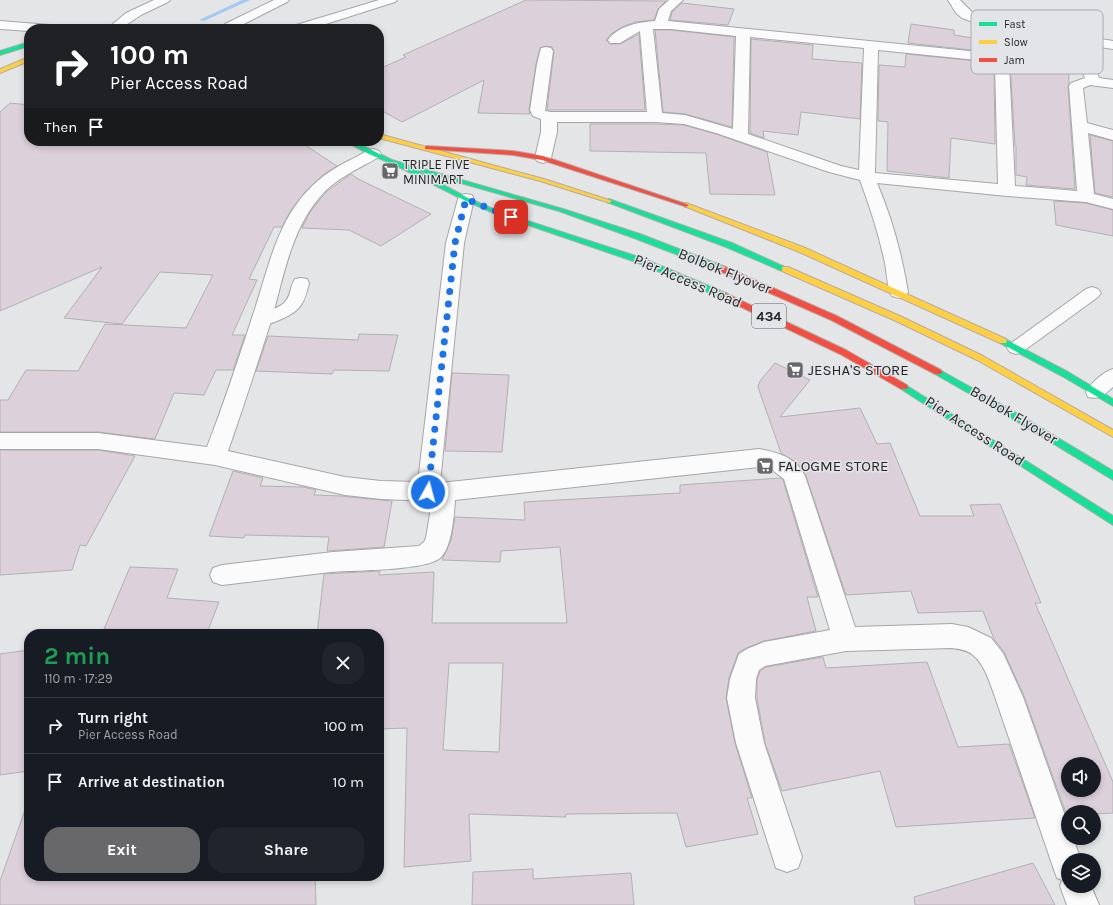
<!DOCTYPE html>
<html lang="en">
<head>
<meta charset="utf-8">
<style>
	:root { --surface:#171b24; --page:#20242c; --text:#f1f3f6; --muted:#9ea1a6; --line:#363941; --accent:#68686a }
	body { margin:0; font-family:Karla,sans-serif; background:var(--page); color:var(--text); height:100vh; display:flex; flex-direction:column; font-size:15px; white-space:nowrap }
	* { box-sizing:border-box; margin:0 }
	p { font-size:13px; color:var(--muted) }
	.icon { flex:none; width:22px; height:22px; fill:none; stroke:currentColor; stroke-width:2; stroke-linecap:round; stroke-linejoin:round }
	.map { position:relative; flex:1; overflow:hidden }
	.panel { position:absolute; left:24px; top:629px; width:360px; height:252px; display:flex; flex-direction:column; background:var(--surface); border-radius:16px; box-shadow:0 2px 6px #0003 }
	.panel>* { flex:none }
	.hud { position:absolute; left:24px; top:24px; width:360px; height:122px; border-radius:16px; box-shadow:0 2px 6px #0003; background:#202124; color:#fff; overflow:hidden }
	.tools { position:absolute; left:1061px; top:757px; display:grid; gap:8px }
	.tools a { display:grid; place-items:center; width:40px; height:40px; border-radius:50%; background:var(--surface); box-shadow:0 2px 6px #0003; font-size:20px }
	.pin { position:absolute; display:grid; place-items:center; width:34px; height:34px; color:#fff; margin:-17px; border-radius:8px; box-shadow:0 2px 6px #0006 }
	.me { position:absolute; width:44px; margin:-22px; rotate:7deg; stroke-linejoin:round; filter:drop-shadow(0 0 3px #0008) }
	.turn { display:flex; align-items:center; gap:14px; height:84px; padding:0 20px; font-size:18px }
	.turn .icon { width:52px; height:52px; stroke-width:2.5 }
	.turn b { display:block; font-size:28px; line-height:34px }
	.then { display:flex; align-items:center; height:38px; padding:0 20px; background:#0003; gap:8px; font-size:15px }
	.round { display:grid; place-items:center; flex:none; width:42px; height:42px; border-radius:16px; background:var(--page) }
	.summary { display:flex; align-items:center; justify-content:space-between; height:68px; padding:0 20px }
	h1 { font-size:24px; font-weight:700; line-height:30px; color:#1e9e55 }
	.primary-button { display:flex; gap:8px; margin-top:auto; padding:8px 20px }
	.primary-button a { flex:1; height:46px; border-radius:16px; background:var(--accent); color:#fff; font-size:16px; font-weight:700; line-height:46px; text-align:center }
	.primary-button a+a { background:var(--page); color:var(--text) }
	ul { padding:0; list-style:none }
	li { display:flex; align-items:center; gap:12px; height:56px; padding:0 20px; border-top:1px solid var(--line) }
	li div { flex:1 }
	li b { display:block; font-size:15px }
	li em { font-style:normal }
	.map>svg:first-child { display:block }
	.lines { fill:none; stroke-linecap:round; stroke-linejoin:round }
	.stream { fill:#a4c9f4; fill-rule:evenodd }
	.building { fill:#dcd0db; stroke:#b1b0b2; fill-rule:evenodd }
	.lane-casing { stroke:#a6a6a8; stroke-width:2 }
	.street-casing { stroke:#a6a6a8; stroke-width:2 }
	.fast-casing { stroke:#b3aba9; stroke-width:2 }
	.slow-casing { stroke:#b3aba9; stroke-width:2 }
	.jam-casing { stroke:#b3aba9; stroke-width:2 }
	.lane { fill:#fbfbfb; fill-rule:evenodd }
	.street { fill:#fbfbfb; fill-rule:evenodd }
	.fast { fill:#16e098; fill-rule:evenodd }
	.slow { fill:#ffcf43; fill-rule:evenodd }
	.jam { fill:#f24e42; fill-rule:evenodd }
	.route { stroke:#1a73e8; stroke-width:7; stroke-dasharray:0 12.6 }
	.labels { text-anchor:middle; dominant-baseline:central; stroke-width:3; stroke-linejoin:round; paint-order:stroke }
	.far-poi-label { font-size:13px; fill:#252527; stroke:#e3e4e8; text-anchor:start }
	.shield { fill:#e3e4e8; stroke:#5e5e61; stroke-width:1 }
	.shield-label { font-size:14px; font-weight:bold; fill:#252527 }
	.street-label { font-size:15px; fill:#252527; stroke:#e3e4e8 }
	.poi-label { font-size:15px; fill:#252527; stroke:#e3e4e8; text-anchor:start }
	.key { fill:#e3e4e8; stroke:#aaabae; stroke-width:1 }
	.key-label { font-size:11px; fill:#252527 }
</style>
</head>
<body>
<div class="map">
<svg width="1113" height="905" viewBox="0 0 1113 905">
	<rect width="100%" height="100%" fill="#e4e5e7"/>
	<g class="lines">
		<path class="stream" d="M242,0H250L204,21L199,20Z"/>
	</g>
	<path class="building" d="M526,0L666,1L658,9L654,20L635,22L622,27L611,34L606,40L610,44H620L639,34L645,110H547L554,51L552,47L546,46L540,48L536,64L529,110L530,114L478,113L484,80L402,122L379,109V69L406,57L403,55Z
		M682,3L734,9L728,25L670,20L672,12Z
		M911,24L954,30V35L1019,45L1020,35L1068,43L1069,84L1068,86L1075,189L1026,185L1027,177L1016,175V146H1015L1010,63L1002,56L989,52L908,43Z
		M655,30H671L734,37L732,127L685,114L663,112Z
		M751,39L813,45L812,59L862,63L860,119L801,112L798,135L763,131L764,138L750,133Z
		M906,54L987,62L994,66L995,144L951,138L949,178L887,171L888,122L878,121L879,65L905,67Z
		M10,103L29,105V141H299L337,166L323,175L305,192L291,210L282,227H274L249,279L257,280L232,335H245L233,370H216L204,395L174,393L155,439L98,432H0V400H8L26,370L78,371L105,324L186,328L213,275L160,272L122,324L64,318L102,267L0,311V112Z
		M590,124H655L684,125L716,134L767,152L775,195L710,194L706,153L590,151Z
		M1090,135L1113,141V197L1095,193Z
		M351,174L358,179L431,214L381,246L349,230L302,228L310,212L326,192Z
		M1054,201L1086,203L1113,210V236L1056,225Z
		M359,334L398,335L389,371L334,370L332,374L256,371L268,336L358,340Z
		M775,363L810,380L780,417L860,408L877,444L890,443L920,516H974L970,505L1000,504L1041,603H1035L1113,782V813L1094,814V812H1068V816H1067L1024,696L1004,652L994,639L983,611L918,613L911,591L846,595L806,476L797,463L781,453L758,387L760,381ZM1068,764H1094V790H1068Z
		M452,373L509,375L502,452L445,451Z
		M0,450H98L135,456L86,546L80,545L72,570L0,575Z
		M233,471L263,478L260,486L303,487L316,490L314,495L341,496L392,501L384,547L327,551L329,537L245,535L244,538L209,536Z
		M781,478L783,480L818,597H807L816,631L764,641L746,648L738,653L729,678L726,698L735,743L752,798H747L758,834L686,847L677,813L566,814V817L469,814L471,861L404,867L407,728L379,729V634H317L324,574L380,571L379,575L434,572L432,623H567L560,547L501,551L500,562L442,560L451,540L455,517L525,520L524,502L680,493V485ZM449,663H503L499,752L443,750Z
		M130,567L178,569L167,598L219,602L207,633L104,629Z
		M29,650V771L0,775V654Z
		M823,657L826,668L927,662L958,747L1009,744L1035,818L896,827L880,771L782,791L765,743L757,698V679L760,671L766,667Z
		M25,810L29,811V876H315L316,905H0V881Z
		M1033,863L1055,905H915L914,897Z
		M533,869V879L631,873L634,905H472L473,872Z"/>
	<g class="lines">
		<g class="lane-casing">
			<path id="lane" d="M154,0H170L168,2L141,15L120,29H107L126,13Z
				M274,0H289L287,2L234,29H224L223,27L225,24Z
				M379,0H397L395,2L310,29H291L293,26Z
				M301,278L307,279L309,283C304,306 299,312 277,321C269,324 264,326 256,324L253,320C259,310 276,311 284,303C291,297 290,286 295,279Z
				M1092,287L1098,289L1101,293L1098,297L1022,352L1016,354L1010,352L1007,348L1010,344L1086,289Z
				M1113,369V387C1105,394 1100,400 1088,397L1086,392C1091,383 1103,372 1113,369Z"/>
		</g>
		<g class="street-casing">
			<path id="street" d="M669,0H683L671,11L668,21L989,53L1002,57L1009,64L1015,186L1077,191L1069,86L1071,83L1085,78L1071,42L1014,33L987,27L962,18L956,13L948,0H960L972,12L996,21L1113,41V49L1086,45L1099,78L1113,80V88L1090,85L1083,88L1087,123L1113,130V140L1088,133L1094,194L1113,199V209L1086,202L1007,196L877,183C892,218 902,255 908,292L906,296L899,298L892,296C887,287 887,274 885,263C879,235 870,207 860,180L829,172L716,133L684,124L655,122H557V132L551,158L549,161L543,163L537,161L535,158L541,132V119L533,116L530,110L537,64L541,48L546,47L551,48L553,51L545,111L551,112H647L640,31L620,43H610L608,40C618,26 639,22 655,21L659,9ZM653,29H671L736,36L733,129L685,115L662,113ZM750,37L864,48L859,170L841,166L748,134ZM878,50L987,61L995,65L998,184L875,173Z
				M0,21L50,25L55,26L57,29H29V31L0,29Z
				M373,149L379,151L381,154L379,157C358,169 334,179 319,198C290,232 283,280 271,321C257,365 243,408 228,451L345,477L381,481L418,482L446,243L458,199L460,195L466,194L472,195L474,199L464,243L440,483L759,449C779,453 795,457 805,476L855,627L952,624L968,627L991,638L1003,653L1023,697L1068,824V838H1073L1081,860H1068V886H1091L1099,905H1067L1060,886L1062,880L1057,878L1053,867L995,697C990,683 985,665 973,655C968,650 959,649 952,648L846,651L765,666L759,670L756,679L755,698L764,743L802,857L798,868L787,872L776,868L736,743L727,698L730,679L739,654L747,649L764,642L830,630L784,479L771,469L759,467L455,500C454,515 452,548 440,558C424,571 354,570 331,572C295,576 258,581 222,585L213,582L210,575L213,568L222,565L333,552L419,546L424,542L426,538L432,501L381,499L345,495L215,465L98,449H0V433H98L207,447C223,406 237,363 251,321C273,256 279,197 346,162C355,158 363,152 373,149Z"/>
		</g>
		<g class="fast-casing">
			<path id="fast" d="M29,42V46L0,55V51Z
				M345,141H353L392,160L563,209L640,234L723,266V270H717L634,238L559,211L415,170L468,198L500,212L642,258L728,294L729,296L725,299L722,298L636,262L496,214L464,200L395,165L369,154Z
				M609,199L732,243L789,269L788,271H782L726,247L607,202L606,201Z
				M1003,338L1068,372L1113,399V406L1062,376L1000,343L999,341L1000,339Z
				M938,369L1006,407L1113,471V480L1000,411L935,374L934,372Z
				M904,384L1113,516V525L901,389L900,387Z"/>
		</g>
		<g class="slow-casing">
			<path id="slow" d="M29,57V61L0,73V69Z
				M379,134L544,179L612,201L609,203L607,202L540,181L379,138Z
				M686,203L803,247L1006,339L1007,341L1006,343H1000L797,251L684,206V204Z
				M782,267H788L902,317L983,356L1113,430V437L977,360L896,321L782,271Z"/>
		</g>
		<g class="jam-casing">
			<path id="jam" d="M427,146L513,151L543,156L689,205L686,207L684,206L542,160L513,155L425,149V147Z
				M717,266H723L837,316L941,370L942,372L941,374H935L831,320L717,270Z
				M725,293L846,350L907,385L908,387L907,389H901L840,354L722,298L721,296Z"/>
		</g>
		<use href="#lane" class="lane"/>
		<use href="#street" class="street"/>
		<use href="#fast" class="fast"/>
		<use href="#slow" class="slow"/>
		<use href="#jam" class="jam"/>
	</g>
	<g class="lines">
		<path class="route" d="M428,492L455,243L466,199L511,217"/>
	</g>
	<defs>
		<g id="supermarket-square" transform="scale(0.9)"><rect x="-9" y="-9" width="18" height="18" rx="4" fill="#68686a" stroke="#e3e4e8"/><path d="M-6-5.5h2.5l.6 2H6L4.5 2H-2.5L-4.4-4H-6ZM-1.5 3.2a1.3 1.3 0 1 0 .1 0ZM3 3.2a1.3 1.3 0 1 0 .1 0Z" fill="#fff"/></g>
	</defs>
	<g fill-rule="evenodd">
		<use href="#supermarket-square" x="390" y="171"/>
		<use href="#supermarket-square" x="795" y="370"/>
		<use href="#supermarket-square" x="765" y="466"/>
	</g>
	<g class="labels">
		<g class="far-poi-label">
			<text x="403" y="164">TRIPLE FIVE<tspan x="403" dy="15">MINIMART</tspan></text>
		</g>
		<rect class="shield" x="752" y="304" width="34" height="24" rx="3"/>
		<g class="shield-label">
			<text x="769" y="316">434</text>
		</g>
		<g class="street-label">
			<text transform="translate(725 271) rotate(22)">Bolbok Flyover</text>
			<text transform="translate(688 281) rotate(23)">Pier Access Road</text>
			<text transform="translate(1014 415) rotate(31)">Bolbok Flyover</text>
			<text transform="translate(975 431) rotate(33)">Pier Access Road</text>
		</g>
		<g class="poi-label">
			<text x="808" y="370">JESHA'S STORE</text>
			<text x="778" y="466">FALOGME STORE</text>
		</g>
	</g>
	<rect x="971" y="10" width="132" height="64" rx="6" class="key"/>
	<rect x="979" y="22" width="18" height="4" fill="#16e098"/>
	<rect x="979" y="40" width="18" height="4" fill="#ffcf43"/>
	<rect x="979" y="58" width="18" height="4" fill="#f24e42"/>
	<g class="key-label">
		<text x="1004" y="28">Fast</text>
		<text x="1004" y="46">Slow</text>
		<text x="1004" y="64">Jam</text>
	</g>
</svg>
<div class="tools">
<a><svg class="icon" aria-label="sound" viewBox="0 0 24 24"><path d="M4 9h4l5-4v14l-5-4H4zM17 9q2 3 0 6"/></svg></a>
<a><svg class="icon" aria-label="search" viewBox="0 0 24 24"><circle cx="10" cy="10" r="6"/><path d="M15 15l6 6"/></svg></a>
<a><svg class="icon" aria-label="layers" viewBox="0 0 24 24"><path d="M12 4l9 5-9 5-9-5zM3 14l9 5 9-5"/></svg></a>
</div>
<div class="pin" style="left:511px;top:217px;background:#d93025"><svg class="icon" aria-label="arrive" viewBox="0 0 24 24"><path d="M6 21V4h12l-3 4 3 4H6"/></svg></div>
<svg class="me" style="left:428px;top:492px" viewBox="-20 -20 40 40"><circle r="17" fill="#1a73e8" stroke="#fff" stroke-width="3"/><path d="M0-11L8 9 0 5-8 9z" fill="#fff"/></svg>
<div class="hud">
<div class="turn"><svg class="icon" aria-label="right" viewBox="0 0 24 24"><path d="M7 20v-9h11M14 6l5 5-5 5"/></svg><div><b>100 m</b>Pier Access Road</div></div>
<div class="then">Then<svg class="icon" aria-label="arrive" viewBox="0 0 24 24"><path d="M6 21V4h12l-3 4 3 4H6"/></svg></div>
</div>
<section class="panel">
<div class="summary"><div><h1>2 min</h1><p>110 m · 17:29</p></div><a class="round"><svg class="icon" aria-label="close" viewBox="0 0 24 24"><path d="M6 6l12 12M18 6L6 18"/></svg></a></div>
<ul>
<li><svg class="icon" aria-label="right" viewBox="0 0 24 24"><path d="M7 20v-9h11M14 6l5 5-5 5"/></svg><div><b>Turn right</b><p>Pier Access Road</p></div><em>100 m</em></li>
<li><svg class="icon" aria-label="arrive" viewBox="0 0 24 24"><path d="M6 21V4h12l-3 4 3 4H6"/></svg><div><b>Arrive at destination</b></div><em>10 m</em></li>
</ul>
<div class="primary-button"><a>Exit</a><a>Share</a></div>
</section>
</div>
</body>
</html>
